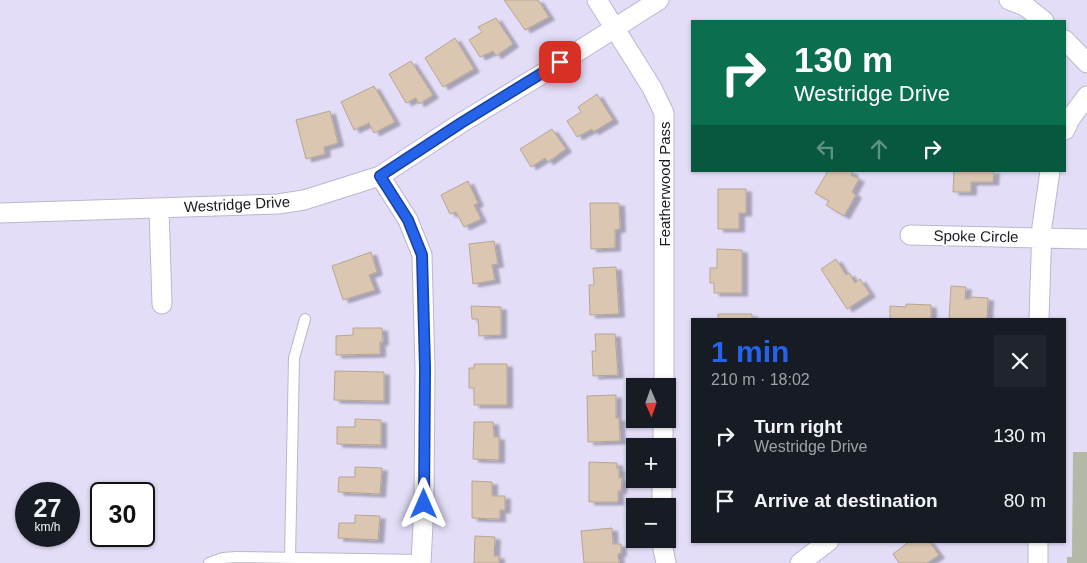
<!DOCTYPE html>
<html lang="en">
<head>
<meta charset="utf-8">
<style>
	:root { --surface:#171b24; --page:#20242c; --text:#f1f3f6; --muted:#9ea1a6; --accent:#2563eb }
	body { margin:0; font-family:Helvetica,sans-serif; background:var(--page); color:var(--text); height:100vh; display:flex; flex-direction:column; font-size:19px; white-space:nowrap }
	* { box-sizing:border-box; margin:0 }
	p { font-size:16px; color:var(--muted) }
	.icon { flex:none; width:28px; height:28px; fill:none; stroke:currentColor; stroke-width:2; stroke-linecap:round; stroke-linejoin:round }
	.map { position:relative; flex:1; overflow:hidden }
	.drawer { position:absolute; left:691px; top:318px; width:375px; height:225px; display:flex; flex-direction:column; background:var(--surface); border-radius:0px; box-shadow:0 1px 4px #0004 }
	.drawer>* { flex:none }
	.banner { position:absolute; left:691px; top:20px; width:375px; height:152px; border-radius:0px; box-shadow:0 1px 4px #0004; background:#0b6e4f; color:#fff; overflow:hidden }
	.needle { width:32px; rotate:178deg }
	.controls { position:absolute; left:626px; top:378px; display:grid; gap:10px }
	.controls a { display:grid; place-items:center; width:50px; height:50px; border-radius:0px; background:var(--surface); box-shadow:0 1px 4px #0004; font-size:25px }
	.speed { position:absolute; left:15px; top:482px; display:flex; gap:10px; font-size:25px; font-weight:700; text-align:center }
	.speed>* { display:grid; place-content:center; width:65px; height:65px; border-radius:50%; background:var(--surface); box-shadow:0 1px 4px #0004; line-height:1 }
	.speed small { font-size:12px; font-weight:400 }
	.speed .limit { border:2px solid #111; border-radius:8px; background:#fff; color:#111 }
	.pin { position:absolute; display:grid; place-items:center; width:42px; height:42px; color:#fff; margin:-21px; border-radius:10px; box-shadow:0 2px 8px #0006 }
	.me { position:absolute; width:55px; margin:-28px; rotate:0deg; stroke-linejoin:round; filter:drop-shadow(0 0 4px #0008) }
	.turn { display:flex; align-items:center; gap:18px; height:105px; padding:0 20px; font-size:22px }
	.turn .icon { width:65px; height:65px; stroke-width:2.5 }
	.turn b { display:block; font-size:35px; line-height:42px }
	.lanes { display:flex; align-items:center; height:48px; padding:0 20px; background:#0003; justify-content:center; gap:25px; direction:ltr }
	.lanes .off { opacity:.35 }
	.round { display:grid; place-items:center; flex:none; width:52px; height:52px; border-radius:0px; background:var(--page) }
	.head { display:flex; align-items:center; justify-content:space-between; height:85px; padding:0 20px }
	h1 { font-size:30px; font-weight:700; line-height:38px; color:var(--accent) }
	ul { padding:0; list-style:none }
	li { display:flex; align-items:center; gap:15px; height:65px; padding:0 20px }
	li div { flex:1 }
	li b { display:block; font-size:19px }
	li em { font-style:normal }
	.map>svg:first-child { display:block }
	.green { fill:#b2b9a7 }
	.building { fill:#dac6b1; stroke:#b8a591; filter:url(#shadow) }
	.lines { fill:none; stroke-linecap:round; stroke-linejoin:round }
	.lane-casing { stroke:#bcb6cf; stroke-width:12 }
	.street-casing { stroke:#bcb6cf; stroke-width:21 }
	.lane { stroke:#fff; stroke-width:10 }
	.street { stroke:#fff; stroke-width:19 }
	.route-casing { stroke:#184099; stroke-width:12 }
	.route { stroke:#2563eb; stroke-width:9 }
	.labels { text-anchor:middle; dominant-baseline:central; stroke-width:4; stroke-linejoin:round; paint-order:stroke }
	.street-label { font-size:15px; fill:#1a1821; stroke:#fff }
</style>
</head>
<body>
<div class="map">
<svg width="1087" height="563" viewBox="0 0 1087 563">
	<defs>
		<filter id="shadow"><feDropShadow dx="5.5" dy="3" stdDeviation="1" flood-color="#0004"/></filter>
	</defs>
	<rect width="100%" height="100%" fill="#e3ddf7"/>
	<path class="green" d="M1073,452H1087V563H1067V557H1072Z"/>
	<path class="building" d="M504,0H538L549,17L525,30Z
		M496,18L513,44L496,56L493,51L480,57L469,40L482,32L478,27Z
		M455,38L474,69L443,87L425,58Z
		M411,61L433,95L419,104L416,98L406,103L389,74Z
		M374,86L395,122L374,133L369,123L354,130L341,102Z
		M597,94L613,120L593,132L592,129L577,137L567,121L581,112L578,107Z
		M330,111L338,143L324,147L325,154L306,159L296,120Z
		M552,129L566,149L548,162L545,158L531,167L520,149Z
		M828,171H850L853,173L851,175L859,179L852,192L856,195L844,216L826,205L829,201L815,193Z
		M954,171H994L993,182H971V192H953Z
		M468,181L478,203L474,205L481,219L464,227L456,212L450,214L441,195Z
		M718,189H746V213H739V229H718Z
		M590,203H619L620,229L615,230V248L591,249Z
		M494,241L498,264L492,265L495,280L473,284L469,244Z
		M717,249L742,250V293H714V283H710V268H717Z
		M371,252L377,272L369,275L375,290L343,300L332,266Z
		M836,259L846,275L849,273L855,283L860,279L870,294L847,309L821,269Z
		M616,267L619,314L590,315L589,285H594L593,268Z
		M951,286L966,287L965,299H970V297L988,298L987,319H949Z
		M906,304L931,305V319H890V306L906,307Z
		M471,306L501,307V335L479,336L478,319H472Z
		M718,314H752V319H718Z
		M353,328H382L383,342H380V354L336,355V336L353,335Z
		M595,334H615L618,375L593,376L592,351H596Z
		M474,364H507V405H474V388H469V368H474Z
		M335,371L384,372V401L334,400Z
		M616,395V418H619L620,441L588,442L587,396Z
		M355,419L381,420V445L337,444V427H355Z
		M474,422H493L494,437H499V460L473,459Z
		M589,462L617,463V469L619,468V478H622L621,491H618V502H589Z
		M355,467L382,468L380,494L338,492L339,477H355Z
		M472,481L492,482V496H505V510H500V519L472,518Z
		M355,515L380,516L378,540L338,538L339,523H355Z
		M612,528L613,544H621V553L618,554L619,563H584L581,531Z
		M475,536L495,537L494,556H499V563H474Z
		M910,541H929L939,555L927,563H899L893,554Z"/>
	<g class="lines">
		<g class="lane-casing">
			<path id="lane" d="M290,558L294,358L305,319
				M209,563L223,558L236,557L421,560"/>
		</g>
		<g class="street-casing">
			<path id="street" d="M597,0L652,88L664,113V386
				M1009,0L1025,6L1044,21
				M1065,40L1087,63
				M1065,130L1070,119L1087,96
				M380,176L408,220L422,255L425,368L424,504L421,563
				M159,208L162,304
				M0,213L278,204L304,200L380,176L461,123L547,71L659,0
				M910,235L1087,239
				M1039,319L1042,226L1050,171
				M663,446V419
				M662,506V479
				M661,539L666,563
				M800,563L829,541
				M1038,563V541"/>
		</g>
		<use href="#lane" class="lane"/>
		<use href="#street" class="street"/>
	</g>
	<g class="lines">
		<g class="route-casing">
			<path id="route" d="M424,504L425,368L422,255L408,220L380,176L461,123L560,62"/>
		</g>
		<use href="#route" class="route"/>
	</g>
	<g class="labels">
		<g class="street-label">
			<text transform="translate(664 184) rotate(-90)">Featherwood Pass</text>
			<text transform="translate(237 204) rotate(-3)">Westridge Drive</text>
			<text transform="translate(976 236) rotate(1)">Spoke Circle</text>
		</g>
	</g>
</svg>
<div class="controls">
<a><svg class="needle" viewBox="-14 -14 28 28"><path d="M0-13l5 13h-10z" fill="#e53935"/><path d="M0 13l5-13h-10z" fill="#9ea1a6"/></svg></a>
<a>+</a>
<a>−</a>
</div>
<div class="speed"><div>27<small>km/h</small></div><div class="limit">30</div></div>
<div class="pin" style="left:560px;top:62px;background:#d93025"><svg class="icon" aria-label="arrive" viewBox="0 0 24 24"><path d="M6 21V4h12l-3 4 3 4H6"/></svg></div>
<svg class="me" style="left:424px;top:504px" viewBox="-20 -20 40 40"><path d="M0-17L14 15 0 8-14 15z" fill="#2563eb" stroke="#fff" stroke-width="4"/></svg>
<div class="banner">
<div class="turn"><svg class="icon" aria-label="right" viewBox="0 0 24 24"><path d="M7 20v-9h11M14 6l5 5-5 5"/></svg><div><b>130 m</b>Westridge Drive</div></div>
<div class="lanes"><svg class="icon off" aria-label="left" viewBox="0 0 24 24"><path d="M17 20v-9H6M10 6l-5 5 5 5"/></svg><svg class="icon off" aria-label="ahead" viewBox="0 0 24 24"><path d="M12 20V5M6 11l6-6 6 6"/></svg><svg class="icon" aria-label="right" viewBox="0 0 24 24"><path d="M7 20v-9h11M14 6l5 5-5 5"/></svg></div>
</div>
<section class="drawer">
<div class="head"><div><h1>1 min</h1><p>210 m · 18:02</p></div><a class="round"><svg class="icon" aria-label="close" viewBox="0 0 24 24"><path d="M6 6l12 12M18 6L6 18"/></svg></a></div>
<ul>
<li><svg class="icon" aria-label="right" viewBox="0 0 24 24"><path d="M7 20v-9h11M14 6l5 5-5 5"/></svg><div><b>Turn right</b><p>Westridge Drive</p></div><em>130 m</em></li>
<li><svg class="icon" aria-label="arrive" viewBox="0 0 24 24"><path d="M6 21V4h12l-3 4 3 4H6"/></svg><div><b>Arrive at destination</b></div><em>80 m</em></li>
</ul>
</section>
</div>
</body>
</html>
